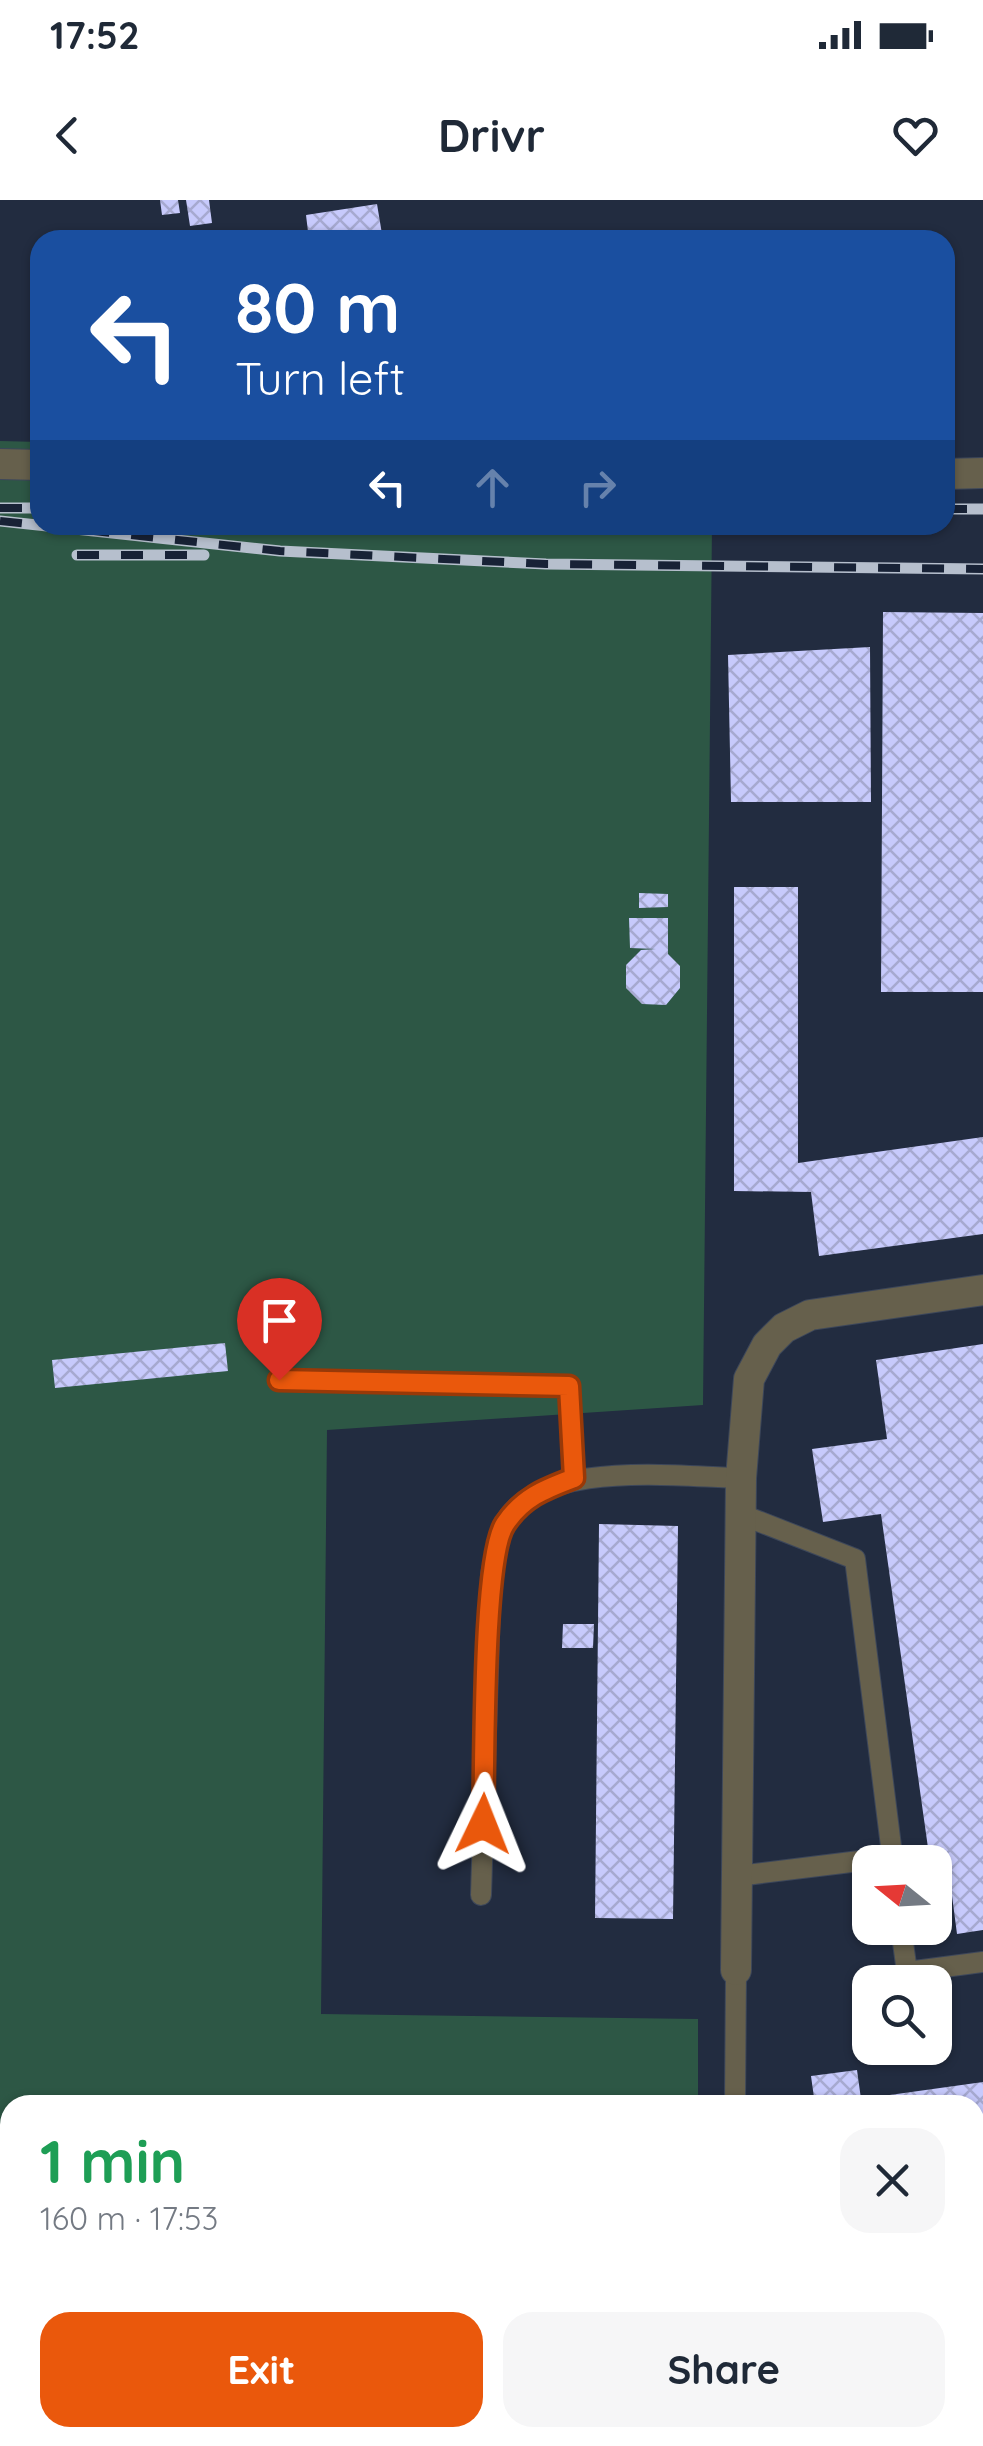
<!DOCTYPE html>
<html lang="en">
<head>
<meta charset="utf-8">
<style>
	:root { --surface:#fff; --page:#f6f6f7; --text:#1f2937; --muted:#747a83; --accent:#ea580c }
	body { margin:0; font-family:Quicksand,sans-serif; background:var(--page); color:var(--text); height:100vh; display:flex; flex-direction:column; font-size:38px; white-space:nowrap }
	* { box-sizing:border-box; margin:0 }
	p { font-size:32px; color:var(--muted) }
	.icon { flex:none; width:55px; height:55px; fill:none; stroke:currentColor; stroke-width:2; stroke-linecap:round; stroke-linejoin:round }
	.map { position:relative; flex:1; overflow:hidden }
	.sheet { position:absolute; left:0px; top:1895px; width:985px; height:352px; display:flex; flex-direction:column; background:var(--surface); border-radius:30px 30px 0 0; box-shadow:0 2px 8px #0004 }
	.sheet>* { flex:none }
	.banner { position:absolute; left:30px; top:30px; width:925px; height:305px; border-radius:30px; box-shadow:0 2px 8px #0004; background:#1a4fa0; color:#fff; overflow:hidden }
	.needle { width:65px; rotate:288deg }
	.tools { position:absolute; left:852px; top:1645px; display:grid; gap:20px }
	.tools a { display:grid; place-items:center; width:100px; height:100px; border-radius:20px; background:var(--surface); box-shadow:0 2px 8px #0004; font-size:50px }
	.pin { position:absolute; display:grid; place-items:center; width:85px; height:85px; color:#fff; margin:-102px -42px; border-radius:50% 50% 50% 0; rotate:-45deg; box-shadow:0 0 10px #0007 }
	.pin .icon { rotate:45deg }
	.me { position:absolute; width:110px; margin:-55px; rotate:2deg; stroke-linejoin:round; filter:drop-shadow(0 0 8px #0008) }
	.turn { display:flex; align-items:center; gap:35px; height:210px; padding:0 40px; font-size:45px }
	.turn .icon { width:130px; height:130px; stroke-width:2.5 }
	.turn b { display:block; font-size:70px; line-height:85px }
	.lanes { display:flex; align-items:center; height:95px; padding:0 40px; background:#0003; justify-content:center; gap:50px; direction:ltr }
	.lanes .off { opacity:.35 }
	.round { display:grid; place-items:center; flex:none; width:105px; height:105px; border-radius:30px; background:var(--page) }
	.overview { display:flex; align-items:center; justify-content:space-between; height:170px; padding:0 40px }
	h1 { font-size:60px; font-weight:700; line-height:75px; color:#1e9e55 }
	.button { display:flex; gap:20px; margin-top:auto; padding:20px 40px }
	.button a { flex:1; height:115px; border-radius:30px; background:var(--accent); color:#fff; font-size:40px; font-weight:700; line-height:115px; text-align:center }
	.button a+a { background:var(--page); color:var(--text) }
	.status { display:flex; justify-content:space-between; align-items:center; height:70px; padding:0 50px; background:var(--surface); direction:ltr }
	.status svg { height:28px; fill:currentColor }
	header { display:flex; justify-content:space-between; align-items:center; height:130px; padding:0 40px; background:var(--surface); font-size:45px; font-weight:700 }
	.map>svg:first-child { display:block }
	.grass { fill:#2d5745 }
	.building { fill:url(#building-cross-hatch) }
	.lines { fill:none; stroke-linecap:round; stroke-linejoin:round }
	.lane-casing { stroke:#3d475a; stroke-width:22 }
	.street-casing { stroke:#3d475a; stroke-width:32 }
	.lane { stroke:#66604c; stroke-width:20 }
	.street { stroke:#66604c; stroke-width:30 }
	.rail-casing { stroke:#b6bfcd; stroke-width:11 }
	.rail { stroke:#182236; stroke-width:8; stroke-dasharray:22; stroke-linecap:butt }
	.route-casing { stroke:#983908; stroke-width:25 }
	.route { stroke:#ea580c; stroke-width:18 }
</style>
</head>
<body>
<div class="status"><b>17:52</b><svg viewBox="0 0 49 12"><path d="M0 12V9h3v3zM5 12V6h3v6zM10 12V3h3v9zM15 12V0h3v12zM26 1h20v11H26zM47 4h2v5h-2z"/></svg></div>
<header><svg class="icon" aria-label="back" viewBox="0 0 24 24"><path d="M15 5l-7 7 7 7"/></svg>Drivr<svg class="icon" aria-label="heart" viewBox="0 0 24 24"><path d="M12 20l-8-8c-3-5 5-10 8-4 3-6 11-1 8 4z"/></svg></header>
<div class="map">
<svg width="983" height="2246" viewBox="0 0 983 2246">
	<defs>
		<pattern id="building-cross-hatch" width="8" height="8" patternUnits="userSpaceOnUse" patternTransform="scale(2.5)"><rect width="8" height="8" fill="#c7cafc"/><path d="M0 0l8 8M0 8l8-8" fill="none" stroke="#a6a9d0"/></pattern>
	</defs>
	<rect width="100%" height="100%" fill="#222c40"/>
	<path class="grass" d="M0,241L40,242V325H712L703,1205L327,1230L321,1814L698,1819V1905H10V2238H695V2246H0Z"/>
	<path class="building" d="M160,0H178L180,13L162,15Z
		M186,0H209L212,23L190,26Z
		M377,4L383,40H309L306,15Z
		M883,412L983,413V792H881Z
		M870,447L871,602H731L728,455Z
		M734,687H798V963L983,937V1034L819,1056L811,992L734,991Z
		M639,693L668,694V707L639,708Z
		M629,718H668V754L680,766V788L666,805L642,804L626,788V765L641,750L656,749L630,748Z
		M225,1143L228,1171L55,1188L52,1160Z
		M983,1144V1730L957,1734L949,1673L935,1675V1662H930L881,1314L823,1322L812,1249L887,1239L876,1160Z
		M599,1324L678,1326L673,1719L595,1718Z
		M563,1424H594L593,1448H562Z
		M857,1870L861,1899L983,1882V2246H876L875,2238H975V1905H815L811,1876Z"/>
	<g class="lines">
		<g class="lane-casing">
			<path id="lane" d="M279,1180L569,1186L574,1278
				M740,1314L855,1359L893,1662
				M738,1676L892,1657
				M481,1695L491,1374C495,1360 496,1342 502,1328C535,1257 676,1277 741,1278
				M901,1728L907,1772L983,1762
				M735,1905L736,1770
				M239,2238L241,2246
				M745,2238L747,2246"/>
		</g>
		<g class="street-casing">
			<path id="street" d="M0,264L40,265
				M945,274L983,273
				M736,1770L741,1278L749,1179L767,1145L784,1128L810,1115L983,1090"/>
		</g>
		<use href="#lane" class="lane"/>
		<use href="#street" class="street"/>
		<g class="rail-casing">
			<path id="rail" d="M0,308H40
				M945,309H983
				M0,321L280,351L546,364L983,369
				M77,355H204"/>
		</g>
		<use href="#rail" class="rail"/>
	</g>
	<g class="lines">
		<g class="route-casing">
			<path id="route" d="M279,1180L569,1186L574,1278C545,1289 523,1297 505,1324C482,1358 485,1571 483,1624"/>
		</g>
		<use href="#route" class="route"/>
	</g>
</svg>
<div class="tools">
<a><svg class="needle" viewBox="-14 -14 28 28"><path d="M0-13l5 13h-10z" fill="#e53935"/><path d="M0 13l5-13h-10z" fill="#747a83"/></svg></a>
<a><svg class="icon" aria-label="search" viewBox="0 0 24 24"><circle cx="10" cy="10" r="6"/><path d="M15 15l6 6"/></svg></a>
</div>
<div class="pin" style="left:279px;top:1180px;background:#d93025"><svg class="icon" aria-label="arrive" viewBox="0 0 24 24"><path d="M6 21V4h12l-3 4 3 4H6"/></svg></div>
<svg class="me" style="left:483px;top:1624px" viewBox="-20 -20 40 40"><path d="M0-17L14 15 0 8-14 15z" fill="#ea580c" stroke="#fff" stroke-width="4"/></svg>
<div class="banner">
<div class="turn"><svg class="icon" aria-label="left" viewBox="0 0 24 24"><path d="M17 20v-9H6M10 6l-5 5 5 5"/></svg><div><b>80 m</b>Turn left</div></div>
<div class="lanes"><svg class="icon" aria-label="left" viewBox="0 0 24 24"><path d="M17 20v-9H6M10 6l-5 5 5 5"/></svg><svg class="icon off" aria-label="ahead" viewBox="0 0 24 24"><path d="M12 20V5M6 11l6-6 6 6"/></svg><svg class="icon off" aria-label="right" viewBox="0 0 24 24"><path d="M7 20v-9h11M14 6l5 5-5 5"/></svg></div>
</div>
<section class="sheet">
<div class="overview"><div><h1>1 min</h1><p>160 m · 17:53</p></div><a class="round"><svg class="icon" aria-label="close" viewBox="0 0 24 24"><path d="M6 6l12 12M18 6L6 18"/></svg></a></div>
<div class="button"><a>Exit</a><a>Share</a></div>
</section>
</div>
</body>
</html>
